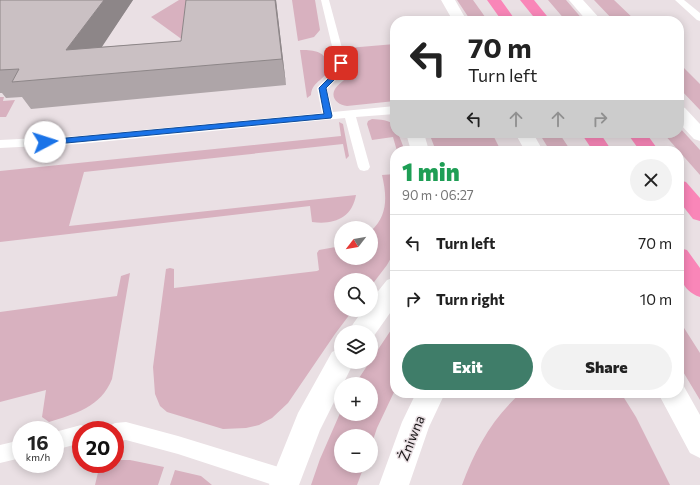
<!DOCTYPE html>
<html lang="en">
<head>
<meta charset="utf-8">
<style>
	:root { --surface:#fff; --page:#f2f2f2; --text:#222; --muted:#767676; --line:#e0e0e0; --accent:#3f7d69 }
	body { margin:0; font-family:Commissioner,sans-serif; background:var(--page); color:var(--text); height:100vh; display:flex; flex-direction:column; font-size:15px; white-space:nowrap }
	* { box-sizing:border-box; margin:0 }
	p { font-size:13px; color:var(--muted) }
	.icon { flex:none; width:22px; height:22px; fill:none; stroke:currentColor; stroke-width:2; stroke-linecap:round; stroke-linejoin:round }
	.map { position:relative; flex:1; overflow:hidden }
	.side { position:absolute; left:390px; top:146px; width:294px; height:252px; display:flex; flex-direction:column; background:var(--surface); border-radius:16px; box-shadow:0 2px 10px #0003 }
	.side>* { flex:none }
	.banner { position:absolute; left:390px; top:16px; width:294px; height:122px; border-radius:16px; box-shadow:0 2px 10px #0003; background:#fff; color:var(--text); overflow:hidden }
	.needle { width:26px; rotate:239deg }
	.controls { position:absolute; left:334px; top:221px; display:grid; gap:8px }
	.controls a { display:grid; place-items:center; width:44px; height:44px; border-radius:50%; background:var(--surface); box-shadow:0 2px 10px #0003; font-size:20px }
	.speed { position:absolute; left:12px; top:421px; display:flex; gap:8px; font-size:20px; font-weight:700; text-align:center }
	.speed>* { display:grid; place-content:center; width:52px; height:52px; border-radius:50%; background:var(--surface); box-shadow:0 2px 10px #0003; line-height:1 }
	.speed small { font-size:10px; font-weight:400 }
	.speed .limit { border:6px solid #d22; background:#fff; color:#111 }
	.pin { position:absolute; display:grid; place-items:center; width:34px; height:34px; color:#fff; margin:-17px; border-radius:8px; box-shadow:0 2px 6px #0006 }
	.me { position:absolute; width:44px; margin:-22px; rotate:85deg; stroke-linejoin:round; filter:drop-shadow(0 0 3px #0008) }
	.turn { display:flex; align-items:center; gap:14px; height:84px; padding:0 12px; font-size:18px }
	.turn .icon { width:52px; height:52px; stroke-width:2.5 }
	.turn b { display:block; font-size:28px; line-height:34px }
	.lanes { display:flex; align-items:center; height:38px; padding:0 12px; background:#0003; justify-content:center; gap:20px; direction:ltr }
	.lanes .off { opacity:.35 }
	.round { display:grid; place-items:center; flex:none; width:42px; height:42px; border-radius:21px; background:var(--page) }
	.summary { display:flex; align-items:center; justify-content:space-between; height:68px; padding:0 12px }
	h1 { font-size:24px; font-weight:800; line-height:30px; color:#1e9e55 }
	.button { display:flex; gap:8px; margin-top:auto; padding:8px 12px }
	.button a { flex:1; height:46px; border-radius:24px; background:var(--accent); color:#fff; font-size:16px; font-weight:800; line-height:46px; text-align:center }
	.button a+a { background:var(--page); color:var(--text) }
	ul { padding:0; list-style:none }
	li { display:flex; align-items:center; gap:12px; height:56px; padding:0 12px; border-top:1px solid var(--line) }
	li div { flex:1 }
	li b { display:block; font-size:15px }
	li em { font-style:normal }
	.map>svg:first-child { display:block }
	.green { fill:#d8b1bf }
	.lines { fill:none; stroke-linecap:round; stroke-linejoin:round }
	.service { fill:#fff; fill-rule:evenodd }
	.minor { fill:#fff; fill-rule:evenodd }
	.tertiary { fill:#fff; fill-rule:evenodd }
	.motorway { fill:#f986b8; fill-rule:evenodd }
	.wall { fill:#aea5a8 }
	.shaded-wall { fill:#8d8688 }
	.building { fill:#cac0c3; stroke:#8d8688 }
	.route { fill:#1a73e8; stroke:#114b97 }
	.labels { text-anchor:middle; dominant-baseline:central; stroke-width:3; stroke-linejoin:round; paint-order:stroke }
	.near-street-label { font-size:14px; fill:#191617; stroke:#eae0e4 }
</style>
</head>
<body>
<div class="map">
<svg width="700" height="485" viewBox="0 0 700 485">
	<rect width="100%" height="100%" fill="#eae0e4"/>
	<path class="green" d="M179,0H196L187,43L151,17Z
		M292,0H315L320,30L314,37L298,41Z
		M457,0H473L488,21H471Z
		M548,0H566L584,21H566Z
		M594,0H614L636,21H614Z
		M395,44V101L347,106C338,105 330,98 335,89C341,80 355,76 350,63H352L348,48Z
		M300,50C311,50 325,50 328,64C329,67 328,71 327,73C320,82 312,83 311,95L307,98Z
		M679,63L700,84V110L679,88Z
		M0,97H4L3,101L15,100L6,117H0Z
		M372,119C381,120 388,119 395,126V133H398L405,151H397L393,137L372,140L367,124L368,121Z
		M339,122L343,124L349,156L346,159L343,144L84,172L69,226L356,195C352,218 334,225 312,222L310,206L0,242V171L341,136Z
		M679,127L700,150V175L663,133H679Z
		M429,133H492L501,151H436Z
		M539,133H559L571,151H550Z
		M395,174V251L387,265L371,286V280H341V310H353L335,334L288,403L272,418L259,425L246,428L223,429L167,412L160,406L155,394L153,367L166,269L170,268L174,269V288L317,271L319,270L317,253L319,250L341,246V258H371V231C388,216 387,196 382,175Z
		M130,273L112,379C101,407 75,414 49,422L42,417L46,390L0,402V312L117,296L121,276Z
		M679,320L700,353V400L679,365Z
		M395,324V390L377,428L371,446V436H341V466H364L357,485H311L320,459L341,411V414H371V384H355Z
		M521,393H621L636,417L670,485H462C475,450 492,418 521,393Z
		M115,460H130L164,467L158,485H95L100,464H115Z
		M175,470L201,476L212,485H170Z"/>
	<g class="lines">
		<path class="service" d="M321,0H329L346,63L344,72L327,89L333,112L395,106V114L356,117L370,167L368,170L364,171L360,170L358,167L345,118L78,144L0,148V140L78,136L322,113L317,88L335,69L336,63Z
			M675,0H684L700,13V21L697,20Z
			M126,422L178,436L285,469L292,472L295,479L292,485H273L178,454L126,440L115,441V430H107L109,426L115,423Z
			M81,425L87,428L89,430H81V443L55,450V432Z
			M21,440V458L0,463V445Z"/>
		<path class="minor" d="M406,133H424L429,151H411Z
			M395,277V306L371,340V332H349L353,324L363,310H371V300L387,280Z
			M341,348V362H354L343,384H341V388L320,430L299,485H269L298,413L332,352Z
			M679,382L682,383L700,415V458L690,453L658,393H679Z"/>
		<path class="tertiary" d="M441,0H455L467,21H453Z
			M569,0H583L602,21H587Z
			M679,106L685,108L700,124V141L694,139L679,123Z
			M515,133H533L543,151H525Z
			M416,393H445L429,427L409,485H379L402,422Z"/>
		<path class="motorway" d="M487,0H501L516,21H502Z
			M520,0H534L551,21H537Z
			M581,133H600L612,151H593Z
			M627,133H646L659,151H640Z
			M679,180L686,182L700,198V221L693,219L679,201Z
			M679,248L687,250L700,268V297C677,289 679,268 679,248Z"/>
	</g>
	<path class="wall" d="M0,0H133L101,47L181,41L276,0L286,85L31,109L22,97L6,98L2,93H0Z"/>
	<path class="shaded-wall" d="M104,0H133L82,77L66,50Z
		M275,0H276L286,85L282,59Z"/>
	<path class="building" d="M0,0H104L66,50L181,41L186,0H275L282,59L12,82L19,69L0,70Z"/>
	<path class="route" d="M339,61L344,63L342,72L326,88L332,116L331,118L45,145L41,142L45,140L324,114L319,88L337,70Z"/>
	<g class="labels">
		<g class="near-street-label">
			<text transform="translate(411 438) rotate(-68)">Żniwna</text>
		</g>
	</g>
</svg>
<div class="controls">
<a><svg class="needle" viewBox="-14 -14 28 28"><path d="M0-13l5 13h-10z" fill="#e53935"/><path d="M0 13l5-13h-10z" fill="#767676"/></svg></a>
<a><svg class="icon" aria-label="search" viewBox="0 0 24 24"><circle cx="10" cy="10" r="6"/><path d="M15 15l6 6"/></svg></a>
<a><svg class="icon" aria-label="layers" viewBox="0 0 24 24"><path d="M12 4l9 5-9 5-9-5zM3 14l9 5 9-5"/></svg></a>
<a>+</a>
<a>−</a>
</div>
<div class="speed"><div>16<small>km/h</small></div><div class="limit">20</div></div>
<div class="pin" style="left:341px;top:63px;background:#d93025"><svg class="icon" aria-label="arrive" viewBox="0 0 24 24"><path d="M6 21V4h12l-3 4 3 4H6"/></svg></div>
<svg class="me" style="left:45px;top:142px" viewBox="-20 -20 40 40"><circle r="19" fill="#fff"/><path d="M0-13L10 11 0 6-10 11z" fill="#1a73e8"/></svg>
<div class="banner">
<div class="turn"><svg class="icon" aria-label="left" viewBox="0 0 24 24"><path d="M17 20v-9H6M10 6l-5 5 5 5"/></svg><div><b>70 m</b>Turn left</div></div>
<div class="lanes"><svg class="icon" aria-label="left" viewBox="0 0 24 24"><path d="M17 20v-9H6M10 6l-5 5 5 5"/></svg><svg class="icon off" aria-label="ahead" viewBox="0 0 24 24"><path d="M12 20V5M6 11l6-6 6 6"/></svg><svg class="icon off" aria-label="ahead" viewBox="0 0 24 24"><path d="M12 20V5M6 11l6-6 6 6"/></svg><svg class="icon off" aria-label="right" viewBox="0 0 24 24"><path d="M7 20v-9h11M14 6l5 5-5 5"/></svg></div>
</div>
<section class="side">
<div class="summary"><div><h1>1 min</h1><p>90 m · 06:27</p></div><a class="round"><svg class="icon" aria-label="close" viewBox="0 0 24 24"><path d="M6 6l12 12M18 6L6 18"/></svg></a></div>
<ul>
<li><svg class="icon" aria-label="left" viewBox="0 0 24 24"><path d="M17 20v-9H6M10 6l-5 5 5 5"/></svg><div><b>Turn left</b></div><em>70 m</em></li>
<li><svg class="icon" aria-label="right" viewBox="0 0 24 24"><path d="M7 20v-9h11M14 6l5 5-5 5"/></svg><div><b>Turn right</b></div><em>10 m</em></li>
</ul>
<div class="button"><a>Exit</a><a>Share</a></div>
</section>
</div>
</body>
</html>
